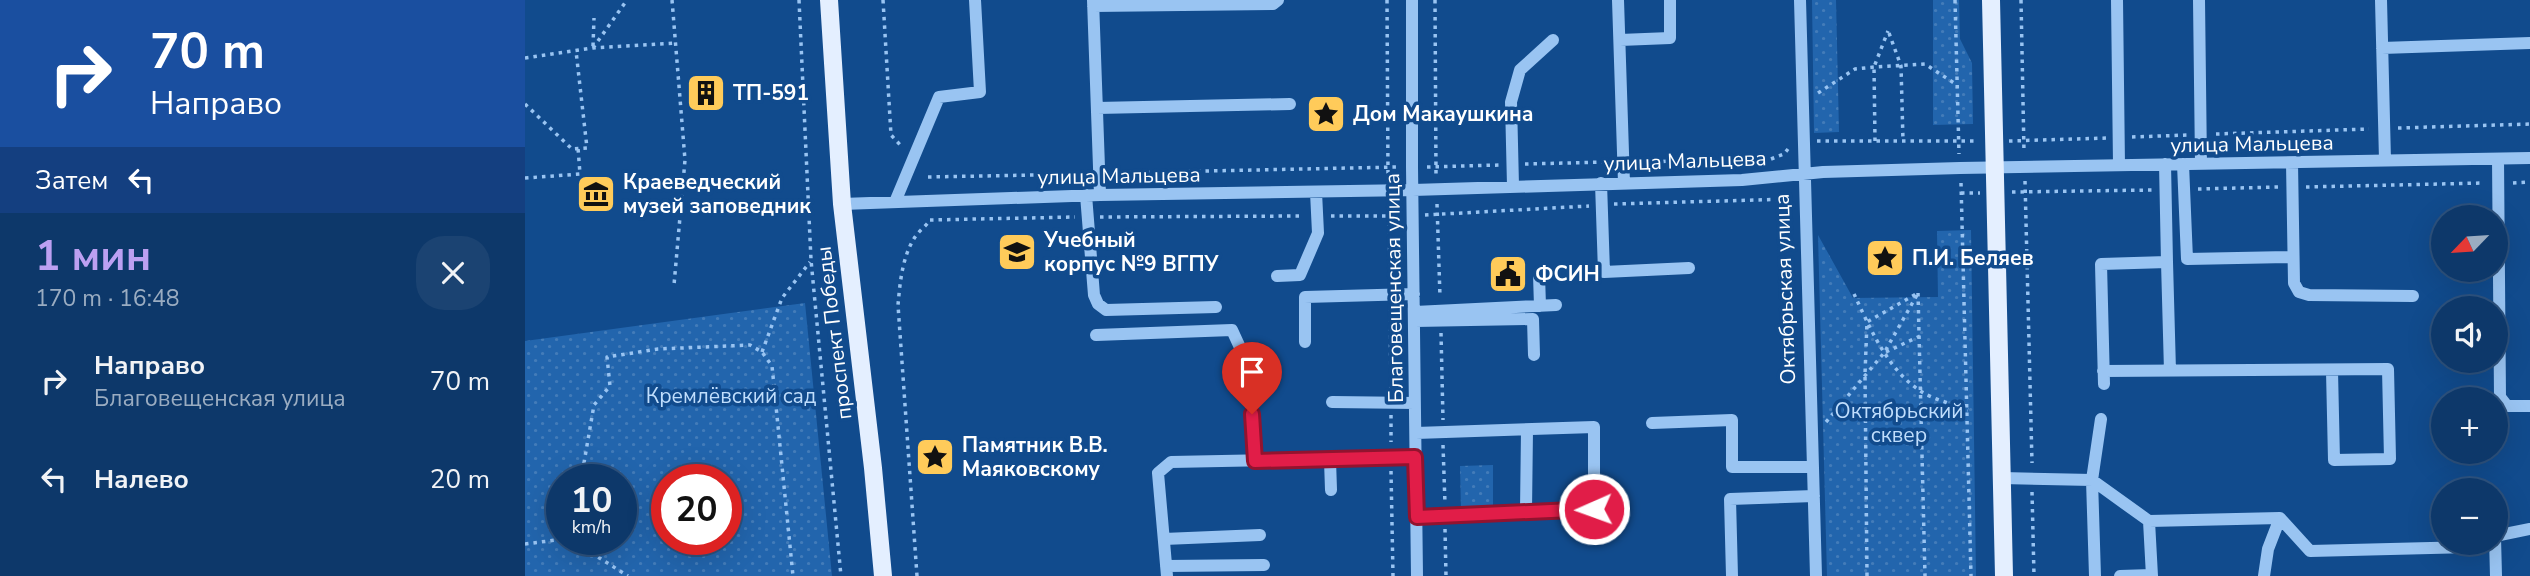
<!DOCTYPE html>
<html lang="ru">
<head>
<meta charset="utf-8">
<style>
	:root { --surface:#0d386a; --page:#1b4372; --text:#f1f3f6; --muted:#9aacc1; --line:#2d527e; --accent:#bca0f2 }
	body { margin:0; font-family:"Nunito Sans",sans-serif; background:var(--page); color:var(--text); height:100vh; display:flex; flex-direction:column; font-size:26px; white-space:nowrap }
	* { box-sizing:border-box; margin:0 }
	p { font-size:23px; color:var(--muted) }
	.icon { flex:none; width:38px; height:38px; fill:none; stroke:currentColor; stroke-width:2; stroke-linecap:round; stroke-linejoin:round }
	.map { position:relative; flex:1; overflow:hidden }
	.details { display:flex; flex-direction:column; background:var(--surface); width:525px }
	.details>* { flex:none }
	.banner { background:#1a4fa0; color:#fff; overflow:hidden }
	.needle { width:46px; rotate:245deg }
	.fabs { position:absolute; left:1906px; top:205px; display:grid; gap:14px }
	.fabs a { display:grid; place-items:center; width:77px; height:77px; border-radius:50%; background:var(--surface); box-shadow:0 7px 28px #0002,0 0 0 2px var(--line); font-size:35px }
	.speed { position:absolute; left:21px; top:464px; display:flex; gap:14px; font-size:35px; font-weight:700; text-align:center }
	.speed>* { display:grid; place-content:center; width:91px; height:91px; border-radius:50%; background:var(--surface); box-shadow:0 7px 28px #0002,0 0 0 2px var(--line); line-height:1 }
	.speed small { font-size:18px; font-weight:400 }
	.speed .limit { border:10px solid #d22; background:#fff; color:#111 }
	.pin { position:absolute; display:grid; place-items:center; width:60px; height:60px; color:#fff; margin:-72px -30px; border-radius:50% 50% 50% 0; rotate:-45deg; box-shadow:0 0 7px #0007 }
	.pin .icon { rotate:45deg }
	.me { position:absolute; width:77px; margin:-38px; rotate:268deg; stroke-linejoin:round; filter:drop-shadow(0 0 5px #0008) }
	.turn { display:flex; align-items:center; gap:24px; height:147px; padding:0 35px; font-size:32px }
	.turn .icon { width:91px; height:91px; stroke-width:2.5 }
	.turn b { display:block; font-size:49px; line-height:60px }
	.then { display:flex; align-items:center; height:66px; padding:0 35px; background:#0003; gap:14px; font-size:26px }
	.round { display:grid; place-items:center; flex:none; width:74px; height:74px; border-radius:28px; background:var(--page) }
	.summary { display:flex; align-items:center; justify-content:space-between; height:119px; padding:0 35px }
	h1 { font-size:42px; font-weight:700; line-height:52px; color:var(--accent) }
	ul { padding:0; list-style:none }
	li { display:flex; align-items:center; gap:21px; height:98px; padding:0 35px }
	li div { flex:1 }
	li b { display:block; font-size:26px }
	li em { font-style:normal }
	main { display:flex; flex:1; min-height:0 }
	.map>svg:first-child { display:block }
	.green { fill:url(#green-dots); fill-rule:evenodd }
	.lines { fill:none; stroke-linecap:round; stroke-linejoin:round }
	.path { stroke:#99c4f2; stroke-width:3.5; stroke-dasharray:3.5 5; stroke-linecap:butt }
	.minor { stroke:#99c4f2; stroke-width:12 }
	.major { stroke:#e4efff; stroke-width:18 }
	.route-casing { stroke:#92132f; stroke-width:18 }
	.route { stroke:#e11d48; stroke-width:12 }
	.labels { text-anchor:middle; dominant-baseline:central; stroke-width:7; stroke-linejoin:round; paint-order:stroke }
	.poi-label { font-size:21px; font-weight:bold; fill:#fff; stroke:#114b8d; text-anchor:start }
	.street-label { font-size:21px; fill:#fff; stroke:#114b8d }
	.park-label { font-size:21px; fill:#c0defd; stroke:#114b8d }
</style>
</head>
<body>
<main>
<section class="details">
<div class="banner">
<div class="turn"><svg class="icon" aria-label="right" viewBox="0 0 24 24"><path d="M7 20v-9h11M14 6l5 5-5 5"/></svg><div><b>70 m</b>Направо</div></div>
<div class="then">Затем<svg class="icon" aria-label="left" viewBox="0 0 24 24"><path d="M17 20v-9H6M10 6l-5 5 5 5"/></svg></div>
</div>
<div class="summary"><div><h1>1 мин</h1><p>170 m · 16:48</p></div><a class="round"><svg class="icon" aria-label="close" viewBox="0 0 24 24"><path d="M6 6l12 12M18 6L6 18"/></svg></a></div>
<ul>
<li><svg class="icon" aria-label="right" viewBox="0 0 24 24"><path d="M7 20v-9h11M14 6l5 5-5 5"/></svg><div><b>Направо</b><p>Благовещенская улица</p></div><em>70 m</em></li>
<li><svg class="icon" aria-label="left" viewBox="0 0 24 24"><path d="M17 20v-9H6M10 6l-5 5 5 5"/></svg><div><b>Налево</b></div><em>20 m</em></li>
</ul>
</section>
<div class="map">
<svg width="2005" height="576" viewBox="0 0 2005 576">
	<defs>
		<pattern id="green-dots" width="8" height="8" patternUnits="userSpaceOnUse" patternTransform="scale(1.75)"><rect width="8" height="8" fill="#2265ad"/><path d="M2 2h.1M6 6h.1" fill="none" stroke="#437cb9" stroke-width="1.8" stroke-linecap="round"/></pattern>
	</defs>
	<rect width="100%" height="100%" fill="#114b8d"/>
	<path class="green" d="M1287,0H1311L1314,132L1289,133Z
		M1408,0H1434L1435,39L1447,63L1448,124L1408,125Z
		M1446,230L1451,576H1302L1293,235L1328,298L1413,297L1412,231Z
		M280,303L307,576H0V341ZM37,480H96V539H37ZM142,480H201V539H142Z
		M968,465V508L936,509L935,466Z"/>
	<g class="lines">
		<path class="path" d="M147,0L160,160L149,285
			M274,0L286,260L316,576
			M358,0L366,135L378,148
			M862,0L863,176
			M910,0L911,175
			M1430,0L1434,154
			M1496,0L1499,152
			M1364,33L1376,66L1378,141
			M68,46L69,18
			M68,48L102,0
			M0,58L68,48L150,43
			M1293,93L1330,69L1349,67L1400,64L1432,85
			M0,104L47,149L62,148L51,51
			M1873,128L2005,124
			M1691,134L1844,129
			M1607,137L1662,135
			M1292,141H1452
			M1350,141L1349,67L1363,31
			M1484,141L1582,138
			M1246,159L1259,154L1263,149
			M1112,162L1246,159
			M1000,164L1083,162
			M902,167L975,165
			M587,173L873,167
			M403,177L562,174
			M0,178L55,174L53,148
			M1500,181L1507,463
			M1436,183L1446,576
			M1988,183L2005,182
			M1781,187L1959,183
			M1673,189L1753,187
			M1487,192L1627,190
			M1436,193H1455
			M912,204L915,297
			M1089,204L1267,199
			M864,205L865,281
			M900,215L1064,206
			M806,216H875
			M575,217L777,216
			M405,220L550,217
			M1393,293L1400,576
			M1329,294C1345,328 1363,371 1397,392C1410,400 1428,404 1443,410
			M865,310L866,390
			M916,333L918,420
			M237,352L257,298L285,262
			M1361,352L1395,336
			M866,415V442
			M1301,422L1359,353L1392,295
			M918,445L920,504
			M866,471L868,576
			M56,480L69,405L85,386L82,357L133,349L225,345L237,352L247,366L268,576
			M1507,492L1509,576
			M920,529L921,576
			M56,539L65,552L103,576
			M0,544L39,539
			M392,576L373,305C375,283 377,257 390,237C394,231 401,226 405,220
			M1342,576L1340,374L1342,322L1393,293"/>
		<path class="minor" d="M568,0L575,195
			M887,0V167L892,576
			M1093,0L1099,183
			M1275,0L1291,576
			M1592,0L1594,165
			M1674,0L1676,164
			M1856,0L1860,160
			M568,6L748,4L753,0
			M1095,40L1145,38V0
			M1857,48L2005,43
			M572,108L765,104
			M1973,159L1975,397L1982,406H2005
			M1767,163L1769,283L1774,292L1784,295L1888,296
			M1658,164L1662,259L1768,257
			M1076,183L1079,272L1164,268
			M988,186L986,102L995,70L1028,40
			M561,195L569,295L573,304L581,310L691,307
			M370,202L414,97L455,92L450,0
			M317,204L575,195L888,190L1217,180L1298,172L1435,168L2005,158
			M1642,262L1645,371
			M1014,275L1015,306
			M752,276L775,275L793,233L791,192
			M890,312L1031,305
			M890,321L1008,319L1009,355
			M571,335L707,330L724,367L730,461
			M780,342V297L889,294
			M1578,371L1863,369L1865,459L1809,460L1807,371
			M1579,384L1576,264L1642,262L1640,164
			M807,402L890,403
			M1127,423L1207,420V467H1288
			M891,433L1069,427V509L892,518
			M805,460L806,490
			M1477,478L1567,480L1624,521L1755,518L1785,551L1946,547
			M1001,511L1002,430
			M1624,521L1627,576
			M1970,536L2005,529
			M1970,537L1971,576
			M639,539L735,535
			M641,566L739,565
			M642,576L633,473L646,462L890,457
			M1207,576L1205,499L1289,496
			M1570,576L1567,480L1576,419
			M1595,576L1627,575
			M1739,576L1743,549L1755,518"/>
		<path class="major" d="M304,0L317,204L348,468L358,576
			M1466,0L1479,576"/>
	</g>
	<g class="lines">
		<g class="route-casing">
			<path id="route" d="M727,414L730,461L890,457L892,517L1069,509"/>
		</g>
		<use href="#route" class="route"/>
	</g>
	<defs>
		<g id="building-square" transform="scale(2.0125)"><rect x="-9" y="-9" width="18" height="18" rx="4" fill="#ffcb5a" stroke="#114b8d"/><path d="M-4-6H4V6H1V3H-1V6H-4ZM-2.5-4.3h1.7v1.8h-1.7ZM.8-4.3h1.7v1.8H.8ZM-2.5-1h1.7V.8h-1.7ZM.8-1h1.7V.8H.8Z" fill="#111"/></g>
		<g id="sight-square" transform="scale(2.0125)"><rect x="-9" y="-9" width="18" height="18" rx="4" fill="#ffcb5a" stroke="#114b8d"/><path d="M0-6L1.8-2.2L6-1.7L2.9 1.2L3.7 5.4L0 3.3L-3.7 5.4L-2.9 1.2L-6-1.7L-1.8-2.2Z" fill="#111"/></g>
		<g id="museum-square" transform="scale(2.0125)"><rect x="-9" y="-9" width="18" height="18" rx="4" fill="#ffcb5a" stroke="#114b8d"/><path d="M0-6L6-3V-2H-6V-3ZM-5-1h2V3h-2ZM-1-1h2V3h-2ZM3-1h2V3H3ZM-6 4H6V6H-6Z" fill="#111"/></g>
		<g id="university-square" transform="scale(2.0125)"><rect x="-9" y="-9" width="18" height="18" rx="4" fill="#ffcb5a" stroke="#114b8d"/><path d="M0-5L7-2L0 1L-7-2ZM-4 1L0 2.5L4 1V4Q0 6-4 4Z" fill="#111"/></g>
		<g id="civic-square" transform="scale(2.0125)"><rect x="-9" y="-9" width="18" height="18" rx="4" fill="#ffcb5a" stroke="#114b8d"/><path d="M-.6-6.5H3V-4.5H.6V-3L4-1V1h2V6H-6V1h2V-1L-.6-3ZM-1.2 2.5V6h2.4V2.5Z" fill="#111"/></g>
	</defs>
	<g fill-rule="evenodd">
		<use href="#building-square" x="181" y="93"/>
		<use href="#sight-square" x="801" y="114"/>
		<use href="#museum-square" x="71" y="194"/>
		<use href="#university-square" x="492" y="252"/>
		<use href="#sight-square" x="1360" y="258"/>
		<use href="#civic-square" x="983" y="274"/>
		<use href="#sight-square" x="410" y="457"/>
	</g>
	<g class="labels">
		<g class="poi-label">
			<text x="208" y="93">ТП-591</text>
			<text x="828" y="114">Дом Макаушкина</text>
			<text x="98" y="182">Краеведческий<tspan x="98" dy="24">музей заповедник</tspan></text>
			<text x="519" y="240">Учебный<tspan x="519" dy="24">корпус №9 ВГПУ</tspan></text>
			<text x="1387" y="258">П.И. Беляев</text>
			<text x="1010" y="274">ФСИН</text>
			<text x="437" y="445">Памятник В.В.<tspan x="437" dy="24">Маяковскому</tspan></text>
		</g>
		<g class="street-label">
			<text transform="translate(1727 144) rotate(-1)">улица Мальцева</text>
			<text transform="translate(1160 161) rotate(-2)">улица Мальцева</text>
			<text transform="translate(594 176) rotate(-1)">улица Мальцева</text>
			<text transform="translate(869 288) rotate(-91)">Благовещенская улица</text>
			<text transform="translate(1260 289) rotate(-92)">Октябрьская улица</text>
			<text transform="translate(309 333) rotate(-97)">проспект Победы</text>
		</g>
		<g class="park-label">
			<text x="206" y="396">Кремлёвский сад</text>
			<text x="1374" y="411">Октябрьский<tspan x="1374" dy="24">сквер</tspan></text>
		</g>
	</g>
</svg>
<div class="fabs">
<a><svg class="needle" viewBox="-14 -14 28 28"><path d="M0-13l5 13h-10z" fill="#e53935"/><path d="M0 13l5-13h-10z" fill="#9aacc1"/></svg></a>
<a><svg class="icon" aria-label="sound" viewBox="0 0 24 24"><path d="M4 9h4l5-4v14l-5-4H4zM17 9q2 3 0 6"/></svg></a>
<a>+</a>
<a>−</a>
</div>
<div class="speed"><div>10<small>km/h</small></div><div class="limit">20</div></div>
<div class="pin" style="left:727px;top:414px;background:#d93025"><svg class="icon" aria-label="arrive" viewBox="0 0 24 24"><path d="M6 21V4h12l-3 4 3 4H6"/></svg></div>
<svg class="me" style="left:1069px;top:509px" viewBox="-20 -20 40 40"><circle r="17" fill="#e11d48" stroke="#fff" stroke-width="3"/><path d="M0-11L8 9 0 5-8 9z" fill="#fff"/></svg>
</div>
</main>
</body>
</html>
